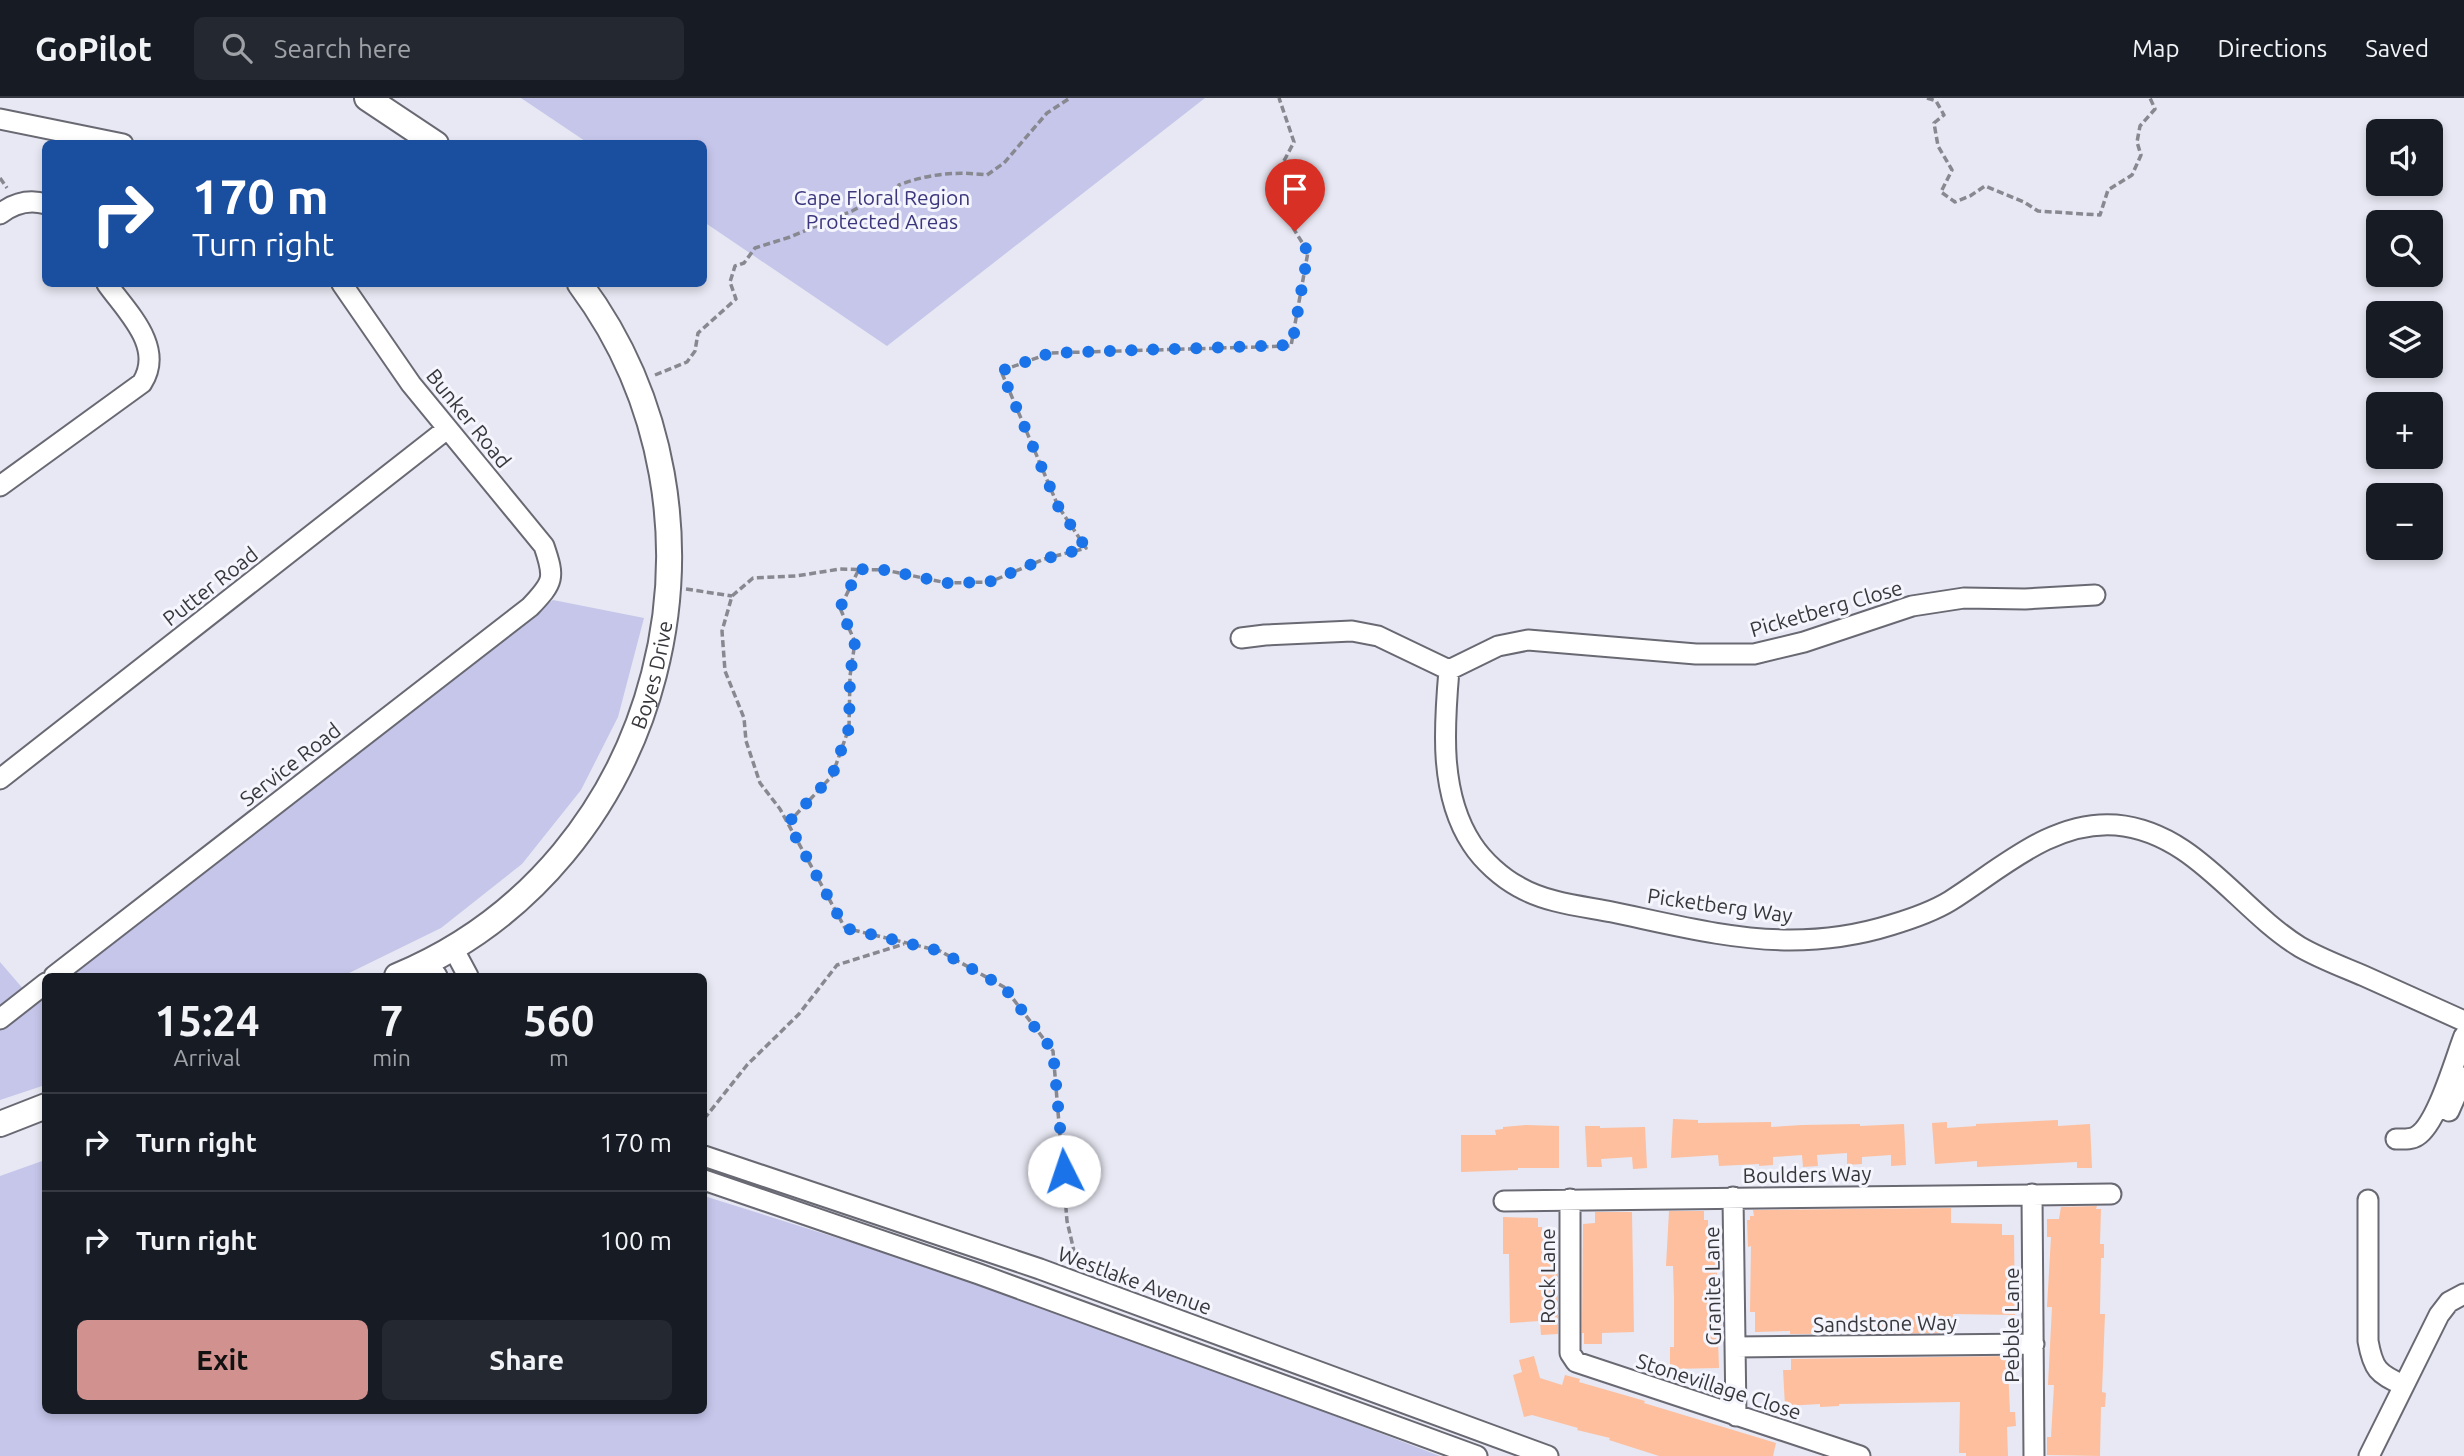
<!DOCTYPE html>
<html lang="en">
<head>
<meta charset="utf-8">
<style>
	:root { --surface:#171b24; --page:#242831; --text:#f1f3f6; --muted:#9ea1a6; --line:#363941; --accent:#d1918e }
	body { margin:0; font-family:Ubuntu,sans-serif; background:var(--page); color:var(--text); height:100vh; display:flex; flex-direction:column; font-size:26px; white-space:nowrap }
	* { box-sizing:border-box; margin:0 }
	p { font-size:23px; color:var(--muted) }
	.icon { flex:none; width:38px; height:38px; fill:none; stroke:currentColor; stroke-width:2; stroke-linecap:round; stroke-linejoin:round }
	.map { position:relative; flex:1; overflow:hidden }
	.side { position:absolute; left:42px; top:875px; width:665px; height:441px; display:flex; flex-direction:column; background:var(--surface); border-radius:10px; box-shadow:0 4px 10px #0003 }
	.side>* { flex:none }
	.top-card { position:absolute; left:42px; top:42px; width:665px; height:147px; border-radius:10px; box-shadow:0 4px 10px #0003; background:#1a4fa0; color:#fff; overflow:hidden }
	.tools { position:absolute; left:2366px; top:21px; display:grid; gap:14px }
	.tools a { display:grid; place-items:center; width:77px; height:77px; border-radius:10px; background:var(--surface); box-shadow:0 4px 10px #0003; font-size:35px }
	.pin { position:absolute; display:grid; place-items:center; width:60px; height:60px; color:#fff; margin:-72px -30px; border-radius:50% 50% 50% 0; rotate:-45deg; box-shadow:0 0 7px #0007 }
	.pin .icon { rotate:45deg }
	.me { position:absolute; width:77px; margin:-38px; rotate:356deg; stroke-linejoin:round; filter:drop-shadow(0 0 5px #0008) }
	.turn { display:flex; align-items:center; gap:24px; height:147px; padding:0 35px; font-size:32px }
	.turn .icon { width:91px; height:91px; stroke-width:2.5 }
	.turn b { display:block; font-size:49px; line-height:60px }
	.eta { display:flex; justify-content:space-evenly; align-items:center; height:119px; text-align:center }
	.eta b { font-size:42px; font-weight:600; line-height:49px }
	.action { display:flex; gap:14px; margin-top:auto; padding:14px 35px }
	.action a { flex:1; height:80px; border-radius:10px; background:var(--accent); color:#111; font-size:28px; font-weight:600; line-height:80px; text-align:center }
	.action a+a { background:var(--page); color:var(--text) }
	ul { padding:0; list-style:none }
	li { display:flex; align-items:center; gap:21px; height:98px; padding:0 35px; border-top:2px solid var(--line) }
	li div { flex:1 }
	li b { display:block; font-size:26px }
	li em { font-style:normal }
	header { display:flex; align-items:center; gap:42px; box-sizing:border-box; height:98px; padding:0 35px; background:var(--surface); border-bottom:2px solid var(--line) }
	header strong { font-size:33px }
	nav { display:flex; gap:38px; margin-inline-start:auto; font-size:24px }
	.search { width:490px; height:63px; background:var(--page); display:flex; align-items:center; gap:18px; box-sizing:border-box; padding:0 24px; border-radius:10px; color:var(--muted); font-size:26px }
	.map>svg:first-child { display:block }
	.green { fill:#c5c6ea }
	.building { fill:#fdbf9e }
	.lines { fill:none; stroke-linecap:round; stroke-linejoin:round }
	.minor-casing { stroke:#696973; stroke-width:23 }
	.major-casing { stroke:#696973; stroke-width:28 }
	.path { stroke:#888890; stroke-width:3.5; stroke-dasharray:7 3.5; stroke-linecap:butt }
	.minor { stroke:#fff; stroke-width:19 }
	.major { stroke:#fff; stroke-width:24 }
	.route { stroke:#1a73e8; stroke-width:12; stroke-dasharray:0 21.6 }
	.labels { text-anchor:middle; dominant-baseline:central; stroke-width:6; stroke-linejoin:round; paint-order:stroke }
	.park-label { font-size:21px; fill:#3c377c; stroke:#f5f5fe }
	.street-label { font-size:21px; fill:#37373c; stroke:#f5f5fe }
</style>
</head>
<body>
<header>
<strong>GoPilot</strong>
<div class="search"><svg class="icon" aria-label="search" viewBox="0 0 24 24"><circle cx="10" cy="10" r="6"/><path d="M15 15l6 6"/></svg>Search here</div>
<nav><a>Map</a><a>Directions</a><a>Saved</a></nav>
</header>
<div class="map">
<svg width="2464" height="1358" viewBox="0 0 2464 1358">
	<rect width="100%" height="100%" fill="#e7e8f3"/>
	<path class="green" d="M521,0H1205L887,248L704,124V46L588,45Z
		M553,502L644,520L618,619L581,692L522,766L441,830L343,878H69Z
		M0,864L25,893L0,912Z
		M45,897V987L0,1002V932Z
		M45,1062L46,1312H704V1098L1022,1198L1440,1358H0V1078Z"/>
	<path class="building" d="M1673,1021L1698,1022V1025L1771,1024V1029L1802,1027L1860,1026V1028L1904,1026L1906,1067L1891,1068V1057L1862,1059V1066L1847,1067V1055L1817,1057L1818,1068L1803,1069L1802,1057L1773,1059V1067L1759,1068V1066L1719,1068L1718,1057L1671,1060Z
		M2058,1022V1028L2090,1026L2092,1070H2077V1064L1977,1069V1063L1935,1066L1932,1025L1947,1024V1030L1976,1028V1026Z
		M1526,1027L1559,1028V1070H1518V1072L1461,1074V1037H1496L1495,1032L1503,1031V1029Z
		M1585,1028H1600V1030L1645,1029L1647,1070L1633,1071L1632,1059L1601,1061L1602,1069H1587Z
		M2097,1108L2096,1111H2101L2100,1146H2104V1160H2101L2100,1216H2105L2102,1294L2106,1295L2105,1309H2101L2100,1358L2047,1357V1339H2051L2054,1287H2048L2052,1209H2047L2051,1139H2047V1121H2059L2061,1109Z
		M1951,1110V1125L2002,1126V1137H2014L2015,1217L1953,1216V1235L1790,1236V1233L1755,1234V1214H1750L1751,1148L1748,1149L1747,1122H1750V1118H1754L1753,1112Z
		M1669,1113H1704V1122H1708V1129H1717V1191H1720L1722,1242H1718L1719,1270L1670,1271V1249H1674V1199L1673,1168H1666Z
		M1595,1114H1632L1634,1234L1602,1235V1246H1584V1235H1582L1583,1126L1595,1125Z
		M1503,1119L1538,1120V1129H1542V1138H1552L1551,1169L1558,1168V1236L1541,1237L1540,1223L1510,1225L1509,1156H1503Z
		M1534,1258L1540,1280L1562,1287L1565,1277L1580,1281L1579,1284L1645,1303L1644,1305L1776,1345L1773,1358H1659L1609,1342L1610,1340L1577,1332L1578,1330L1532,1317L1524,1319L1513,1277L1522,1274L1519,1262Z
		M2012,1258L2013,1271H2008L2010,1314H2015L2016,1328L2007,1329L2008,1358H1966V1355H1959L1960,1304L1839,1306V1308L1820,1309V1306L1785,1308L1783,1272H1791V1261Z"/>
	<g class="lines">
		<g class="minor-casing">
			<path id="minor" d="M0,21L123,46
				M0,116C14,105 29,101 46,106
				M0,388L142,285C165,249 127,214 107,186
				M1241,540L1265,537L1352,533L1378,538L1449,572
				M1449,572C1444,629 1439,696 1472,746C1483,763 1502,780 1519,789C1547,805 1581,808 1612,814C1670,826 1731,842 1790,842C1823,842 1859,837 1891,827C1911,821 1932,814 1950,803C2001,771 2052,722 2116,727C2195,734 2237,810 2300,849C2321,861 2343,869 2364,878C2398,893 2431,908 2464,923
				M1449,572L1498,548L1528,542L1696,556H1754L1804,544L1912,508L1964,500L2025,501L2095,497
				M0,681L447,331
				M453,850L468,878
				M428,866L437,878
				M54,878L530,509C554,484 555,480 544,448L411,286L342,186
				M0,921L46,885
				M2449,1013L2464,979
				M2396,1041C2403,1041 2411,1042 2417,1038C2437,1026 2455,961 2464,938
				M704,1058L1040,1171L1548,1358
				M704,1082L979,1176L1477,1358
				M2032,1096L2034,1358
				M1733,1099L1736,1318
				M1570,1101V1255L1576,1264L1860,1358
				M2368,1102V1243C2373,1271 2378,1276 2403,1287
				M1504,1103L2111,1096
				M1735,1249L2034,1246
				M2369,1358L2439,1217L2449,1204L2464,1196"/>
		</g>
		<g class="major-casing">
			<g id="major">
				<path d="M367,0L436,46"/>
				<path id="s1" d="M397,878C666,766 752,417 580,186"/>
				<path d="M0,1026L46,1008"/>
			</g>
		</g>
		<path class="path" d="M1927,0L1936,3L1944,17L1934,25L1938,48L1952,72L1941,94L1955,104L1970,98L1985,88L2024,104L2038,113L2100,117L2108,92L2132,77L2141,57L2137,44L2140,28L2155,11L2150,0
			M0,80L7,90
			M655,277L687,264L695,253L698,235L736,201L730,184L735,168L744,165L755,150L790,139L852,113L870,103L892,99L899,87C927,76 957,73 987,77L1004,65L1047,15L1070,0
			M686,491L732,498
			M788,725L832,678L849,630L850,578L855,544L840,510L859,471
			M704,1021L747,967L799,916L837,867L904,846
			M1077,1166L1067,1123L1053,953L1004,889L940,853L845,830L780,711L760,685L746,643L744,620L725,573L722,533L732,498L753,480L796,478L840,471L885,472L947,485L990,484L1044,461L1086,450L1058,408L1001,273L1050,255L1291,248L1308,154L1269,91L1294,44L1279,0"/>
		<use href="#minor" class="minor"/>
		<use href="#major" class="major"/>
	</g>
	<g class="lines">
		<path class="route" d="M1064,1073L1053,953L1004,889L940,853L845,830L788,725L832,678L849,630L850,578L855,544L840,510L859,471L886,472L947,485L989,484L1044,461L1086,450L1058,408L1001,273L1050,255L1292,247L1308,154L1295,133"/>
	</g>
	<g class="labels">
		<g class="park-label">
			<text x="882" y="99">Cape Floral Region<tspan x="882" dy="24">Protected Areas</tspan></text>
		</g>
		<g class="street-label">
			<text transform="translate(469 320) rotate(51)">Bunker Road</text>
			<text transform="translate(210 488) rotate(-38)">Putter Road</text>
			<text transform="translate(1826 510) rotate(-16)">Picketberg Close</text>
			<text stroke="none"><textPath href="#s1" startOffset="410">Boyes Drive</textPath></text>
			<text transform="translate(290 666) rotate(-38)">Service Road</text>
			<text transform="translate(1720 807) rotate(8)">Picketberg Way</text>
			<text transform="translate(1807 1076) rotate(-1)">Boulders Way</text>
			<text transform="translate(1547 1178) rotate(-90)">Rock Lane</text>
			<text transform="translate(1135 1182) rotate(20)">Westlake Avenue</text>
			<text transform="translate(1712 1188) rotate(-91)">Granite Lane</text>
			<text transform="translate(1885 1225) rotate(-1)">Sandstone Way</text>
			<text transform="translate(2011 1227) rotate(-90)">Pebble Lane</text>
			<text transform="translate(1719 1288) rotate(18)">Stonevillage Close</text>
		</g>
	</g>
</svg>
<div class="tools">
<a><svg class="icon" aria-label="sound" viewBox="0 0 24 24"><path d="M4 9h4l5-4v14l-5-4H4zM17 9q2 3 0 6"/></svg></a>
<a><svg class="icon" aria-label="search" viewBox="0 0 24 24"><circle cx="10" cy="10" r="6"/><path d="M15 15l6 6"/></svg></a>
<a><svg class="icon" aria-label="layers" viewBox="0 0 24 24"><path d="M12 4l9 5-9 5-9-5zM3 14l9 5 9-5"/></svg></a>
<a>+</a>
<a>−</a>
</div>
<div class="pin" style="left:1295px;top:133px;background:#d93025"><svg class="icon" aria-label="arrive" viewBox="0 0 24 24"><path d="M6 21V4h12l-3 4 3 4H6"/></svg></div>
<svg class="me" style="left:1064px;top:1073px" viewBox="-20 -20 40 40"><circle r="19" fill="#fff"/><path d="M0-13L10 11 0 6-10 11z" fill="#1a73e8"/></svg>
<div class="top-card">
<div class="turn"><svg class="icon" aria-label="right" viewBox="0 0 24 24"><path d="M7 20v-9h11M14 6l5 5-5 5"/></svg><div><b>170 m</b>Turn right</div></div>
</div>
<section class="side">
<div class="eta">
<div><b>15:24</b><p>Arrival</p></div>
<div><b>7</b><p>min</p></div>
<div><b>560</b><p>m</p></div>
</div>
<ul>
<li><svg class="icon" aria-label="right" viewBox="0 0 24 24"><path d="M7 20v-9h11M14 6l5 5-5 5"/></svg><div><b>Turn right</b></div><em>170 m</em></li>
<li><svg class="icon" aria-label="right" viewBox="0 0 24 24"><path d="M7 20v-9h11M14 6l5 5-5 5"/></svg><div><b>Turn right</b></div><em>100 m</em></li>
</ul>
<div class="action"><a>Exit</a><a>Share</a></div>
</section>
</div>
</body>
</html>
